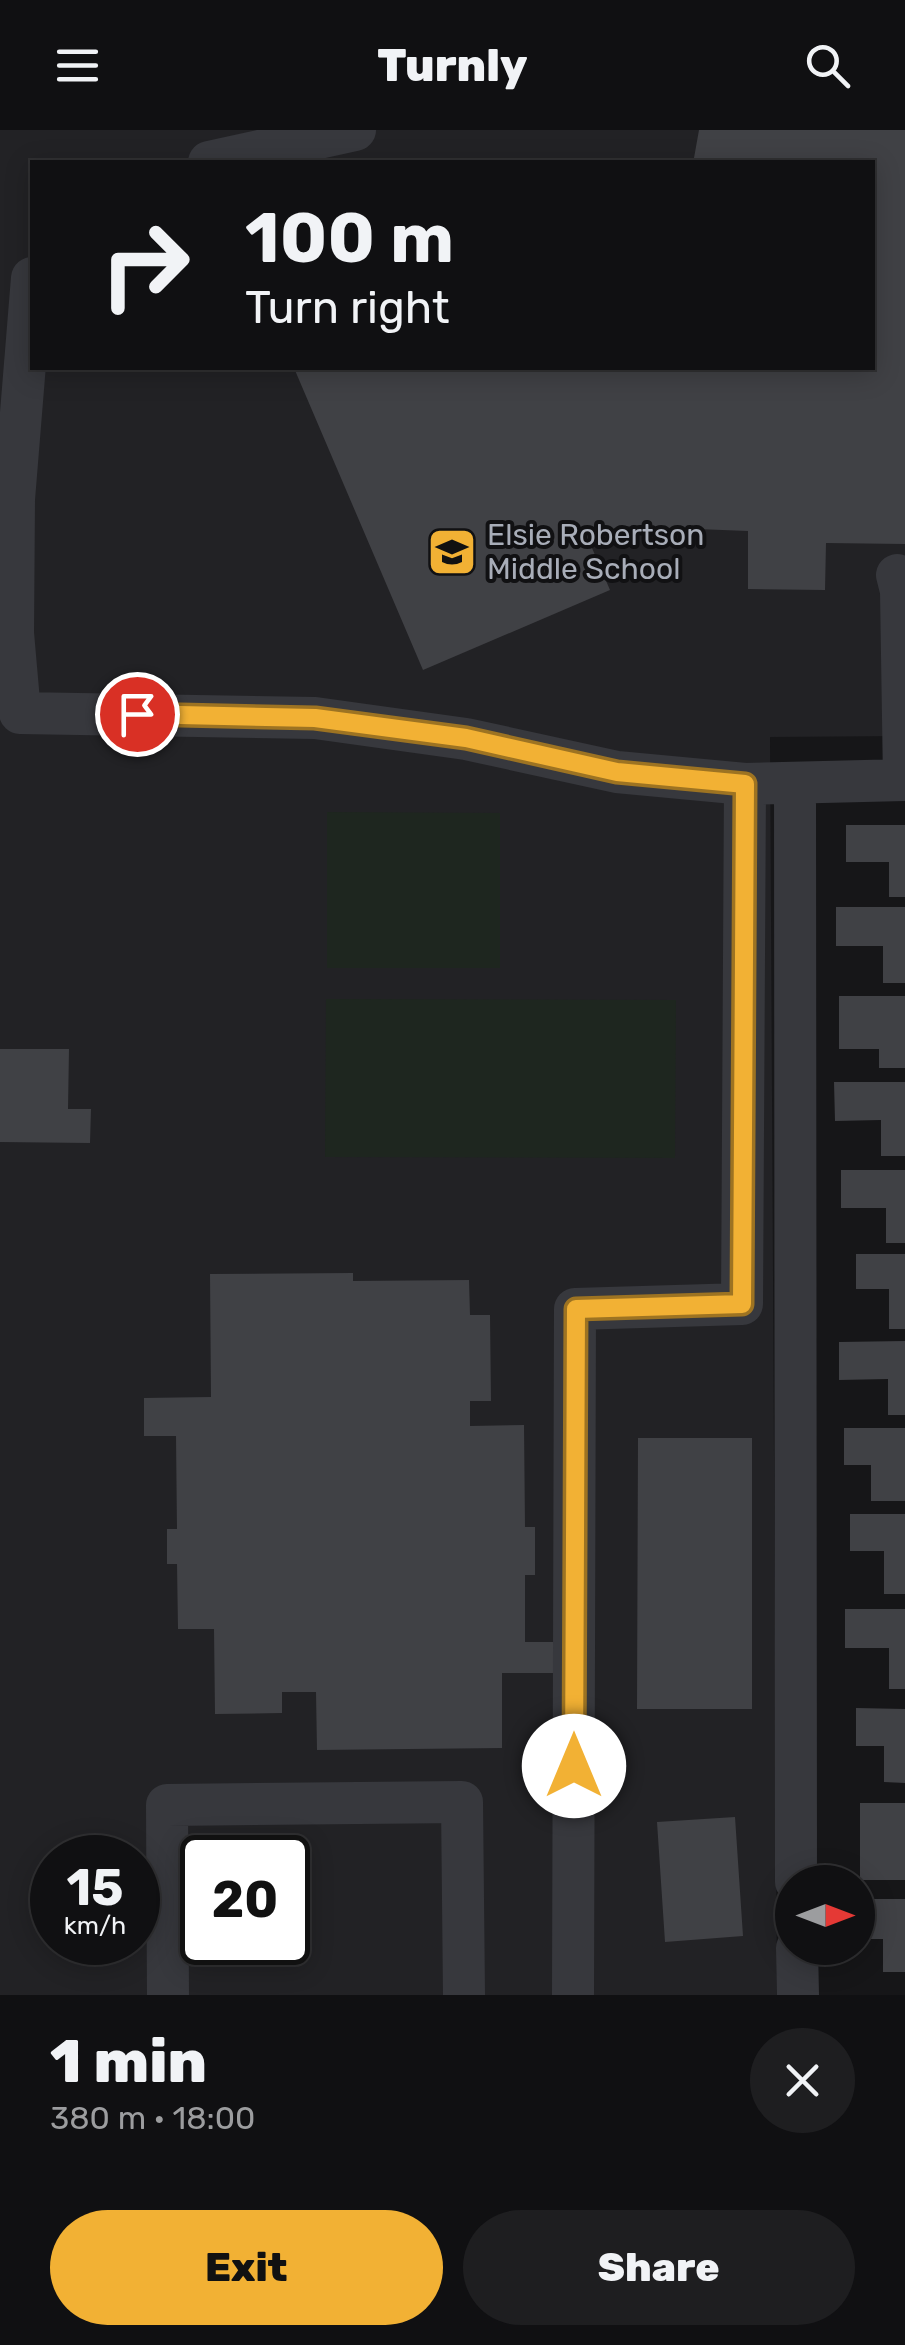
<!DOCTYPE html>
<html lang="en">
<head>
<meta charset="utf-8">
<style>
	:root { --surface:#101012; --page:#1e1e20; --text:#f1f3f6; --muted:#9c9d9f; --line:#303032; --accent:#f2b134 }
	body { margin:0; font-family:Rubik,sans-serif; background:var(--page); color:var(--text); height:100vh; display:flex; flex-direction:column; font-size:38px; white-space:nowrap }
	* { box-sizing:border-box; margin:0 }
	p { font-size:32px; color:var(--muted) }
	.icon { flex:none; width:55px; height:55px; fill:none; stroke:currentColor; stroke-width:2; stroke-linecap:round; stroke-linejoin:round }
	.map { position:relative; height:1865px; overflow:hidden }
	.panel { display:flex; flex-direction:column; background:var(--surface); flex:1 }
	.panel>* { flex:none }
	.top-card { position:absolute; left:30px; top:30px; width:845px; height:210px; border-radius:0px; box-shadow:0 5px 25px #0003,0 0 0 2px var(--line); background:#101012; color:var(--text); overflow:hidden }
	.needle { width:65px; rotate:90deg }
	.tools { position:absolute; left:775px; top:1735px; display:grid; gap:20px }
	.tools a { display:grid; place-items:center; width:100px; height:100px; border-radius:50%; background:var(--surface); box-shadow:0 5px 25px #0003,0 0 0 2px var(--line); font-size:50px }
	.speed { position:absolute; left:30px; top:1705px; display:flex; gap:20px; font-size:50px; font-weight:700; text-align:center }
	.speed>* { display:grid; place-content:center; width:130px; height:130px; border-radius:50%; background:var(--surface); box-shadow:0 5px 25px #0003,0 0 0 2px var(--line); line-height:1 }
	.speed small { font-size:25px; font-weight:400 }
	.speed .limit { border:5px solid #111; border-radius:15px; background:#fff; color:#111 }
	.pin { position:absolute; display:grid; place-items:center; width:85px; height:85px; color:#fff; margin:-42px; border:5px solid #fff; border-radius:50%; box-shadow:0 2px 10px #0007 }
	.me { position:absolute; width:110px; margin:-55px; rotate:0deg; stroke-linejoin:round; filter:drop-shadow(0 0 8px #0008) }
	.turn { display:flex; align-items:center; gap:35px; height:210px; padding:0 50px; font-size:45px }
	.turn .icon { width:130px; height:130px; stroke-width:2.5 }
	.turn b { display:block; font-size:70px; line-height:85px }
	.round { display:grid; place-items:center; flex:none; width:105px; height:105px; border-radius:52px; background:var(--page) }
	.headline { display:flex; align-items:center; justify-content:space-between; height:170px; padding:0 50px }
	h1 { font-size:60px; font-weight:800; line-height:75px }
	.primary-button { display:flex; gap:20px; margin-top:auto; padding:20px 50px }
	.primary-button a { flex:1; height:115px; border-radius:60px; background:var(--accent); color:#111; font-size:40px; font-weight:800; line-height:115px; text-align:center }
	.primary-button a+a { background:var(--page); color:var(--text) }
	header { display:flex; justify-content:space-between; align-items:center; height:130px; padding:0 50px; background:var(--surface); font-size:45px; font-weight:800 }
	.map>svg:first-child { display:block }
	.built { fill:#222225; fill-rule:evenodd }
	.green { fill:#1e261f }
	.building { fill:#404145 }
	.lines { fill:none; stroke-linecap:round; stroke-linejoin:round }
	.minor { stroke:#37383d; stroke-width:42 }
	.route-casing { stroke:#9d7322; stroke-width:25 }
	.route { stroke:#f2b134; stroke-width:18 }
	.labels { text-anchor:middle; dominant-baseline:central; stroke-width:8; stroke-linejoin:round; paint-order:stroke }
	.poi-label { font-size:30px; fill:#a8adb8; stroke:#111113; text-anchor:start }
</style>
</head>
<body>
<header><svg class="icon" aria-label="menu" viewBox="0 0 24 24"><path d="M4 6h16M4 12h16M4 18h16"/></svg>Turnly<svg class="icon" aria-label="search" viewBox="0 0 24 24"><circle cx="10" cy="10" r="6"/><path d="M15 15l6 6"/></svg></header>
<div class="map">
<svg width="905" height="1865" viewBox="0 0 905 1865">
	<rect width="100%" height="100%" fill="#161618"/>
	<path class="built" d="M0,0H905V606L770,607L777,1865H0ZM32,32H872V238H32ZM52,1728H138V1812H52ZM202,1728H288V1812H202Z"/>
	<path class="green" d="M327,682L500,683V838H327Z
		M326,869L676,870L675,1028L325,1027Z"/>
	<path class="building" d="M699,0H905V414L826,413L825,460L748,459V401L620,396L589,411L610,460L423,540L294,238H872V32H706L694,28Z
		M846,695H905V767H889V732H846Z
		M836,777H905V853H883V816H836Z
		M839,866H905V938H879V919H839Z
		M0,919H69L68,979H91L90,1013L0,1012Z
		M834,952H905V1026H881V990L835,991Z
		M841,1040H905V1113H886V1078H841Z
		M856,1124H905V1199H889V1159H856Z
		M353,1143V1151L469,1150L470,1185H490L491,1271H470V1296L524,1295L525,1397H535V1445H525V1512H554L555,1543H502V1618L317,1620L316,1562H282V1583L215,1584L214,1499H178L177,1434H167V1399H177L176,1306H144V1268L211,1267L210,1144Z
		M905,1211V1285H888V1249L839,1250V1212Z
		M844,1298H905V1371H871V1335H844Z
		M638,1308H752V1579H637Z
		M850,1384H905V1464H884V1421H850Z
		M845,1479H905V1559H889V1518H845Z
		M856,1578L905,1579V1653L884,1652V1616H856Z
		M860,1673H905V1750H860Z
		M735,1687L743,1806L665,1812L657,1692Z
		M858,1769H905V1842H883V1809H858Z"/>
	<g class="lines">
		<path class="minor" d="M209,32L355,0
			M32,148L14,369L13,503L20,583L315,588L466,609L617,642L745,654L905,650
			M897,445L901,461L904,650
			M795,653L796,1752
			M797,1818L798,1865
			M168,1865L167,1675L462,1672L464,1865
			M573,1865L575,1179L742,1174L745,654"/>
	</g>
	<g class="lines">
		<g class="route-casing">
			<path id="route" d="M137,584L315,588L466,608L617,642L745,654L742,1174L576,1179L574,1636"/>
		</g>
		<use href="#route" class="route"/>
	</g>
	<defs>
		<g id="school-square" transform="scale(2.5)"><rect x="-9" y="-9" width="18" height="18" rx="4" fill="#f2b134" stroke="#111113"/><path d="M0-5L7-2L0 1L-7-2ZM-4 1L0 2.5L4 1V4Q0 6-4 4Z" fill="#111"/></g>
	</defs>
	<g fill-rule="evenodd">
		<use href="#school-square" x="452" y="422"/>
	</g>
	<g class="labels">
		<g class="poi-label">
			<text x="487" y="405">Elsie Robertson<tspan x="487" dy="34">Middle School</tspan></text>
		</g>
	</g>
</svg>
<div class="tools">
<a><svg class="needle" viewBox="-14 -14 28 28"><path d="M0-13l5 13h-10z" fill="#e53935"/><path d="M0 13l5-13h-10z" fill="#9c9d9f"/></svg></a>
</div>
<div class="speed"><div>15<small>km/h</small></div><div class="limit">20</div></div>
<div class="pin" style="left:137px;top:584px;background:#d93025"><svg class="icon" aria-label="arrive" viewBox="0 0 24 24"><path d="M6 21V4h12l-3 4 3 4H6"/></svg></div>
<svg class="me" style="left:574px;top:1636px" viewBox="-20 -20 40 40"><circle r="19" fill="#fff"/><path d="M0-13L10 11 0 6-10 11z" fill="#f2b134"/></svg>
<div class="top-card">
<div class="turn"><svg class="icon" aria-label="right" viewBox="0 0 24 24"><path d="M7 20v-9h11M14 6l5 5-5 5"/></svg><div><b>100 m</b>Turn right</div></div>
</div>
</div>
<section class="panel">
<div class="headline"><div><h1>1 min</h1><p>380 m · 18:00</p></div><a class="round"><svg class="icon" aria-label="close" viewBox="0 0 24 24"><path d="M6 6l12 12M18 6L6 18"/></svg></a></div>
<div class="primary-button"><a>Exit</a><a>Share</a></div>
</section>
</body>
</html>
